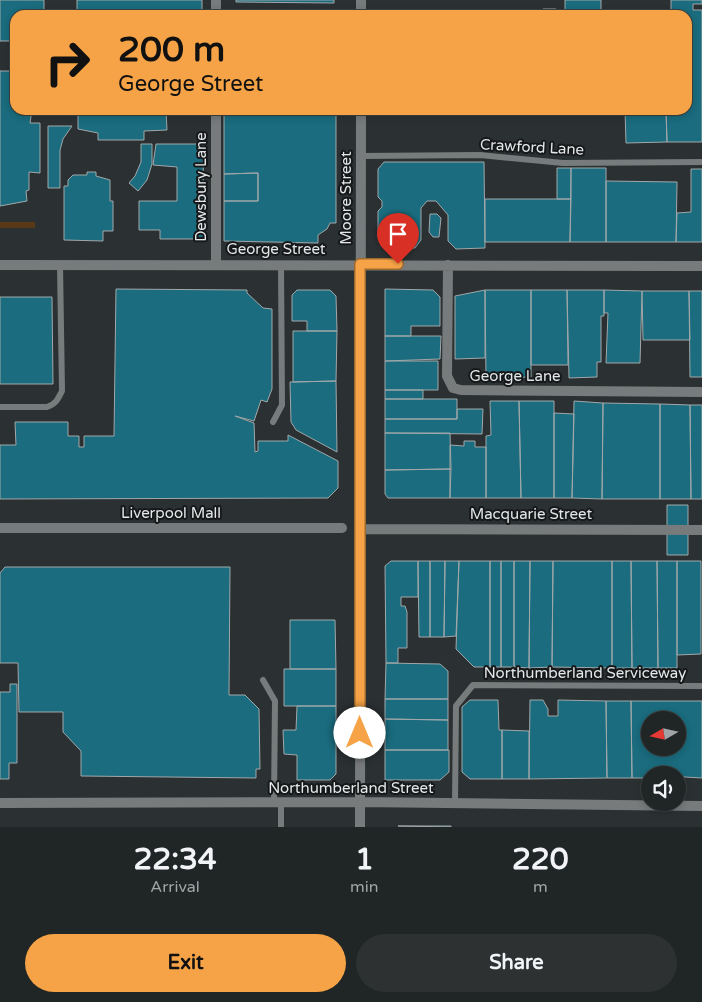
<!DOCTYPE html>
<html lang="en">
<head>
<meta charset="utf-8">
<style>
	:root { --surface:#202526; --page:#2d3132; --text:#f1f3f6; --muted:#a2a5a7; --line:#3d4243; --accent:#f5a346 }
	body { margin:0; font-family:"Varela Round",sans-serif; background:var(--page); color:var(--text); height:100vh; display:flex; flex-direction:column; font-size:19px; white-space:nowrap }
	* { box-sizing:border-box; margin:0 }
	p { font-size:16px; color:var(--muted) }
	.icon { flex:none; width:28px; height:28px; fill:none; stroke:currentColor; stroke-width:2; stroke-linecap:round; stroke-linejoin:round }
	.map { position:relative; height:827px; overflow:hidden }
	.drawer { display:flex; flex-direction:column; background:var(--surface); flex:1 }
	.drawer>* { flex:none }
	.hud { position:absolute; left:10px; top:10px; width:682px; height:105px; border-radius:15px; box-shadow:0 2px 8px #0003,0 0 0 1px var(--line); background:#f5a346; color:#111; overflow:hidden }
	.needle { width:32px; rotate:261deg }
	.fabs { position:absolute; left:641px; top:711px; display:grid; gap:10px }
	.fabs a { display:grid; place-items:center; width:45px; height:45px; border-radius:50%; background:var(--surface); box-shadow:0 2px 8px #0003,0 0 0 1px var(--line); font-size:25px }
	.pin { position:absolute; display:grid; place-items:center; width:42px; height:42px; color:#fff; margin:-51px -21px; border-radius:50% 50% 50% 0; rotate:-45deg; box-shadow:0 0 5px #0007 }
	.pin .icon { rotate:45deg }
	.me { position:absolute; width:55px; margin:-28px; rotate:0deg; stroke-linejoin:round; filter:drop-shadow(0 0 4px #0008) }
	.turn { display:flex; align-items:center; gap:18px; height:105px; padding:0 25px; font-size:22px }
	.turn .icon { width:65px; height:65px; stroke-width:2.5 }
	.turn b { display:block; font-size:35px; line-height:42px }
	.eta { display:flex; justify-content:space-evenly; align-items:center; height:85px; text-align:center }
	.eta b { font-size:30px; font-weight:800; line-height:35px }
	.button { display:flex; gap:10px; margin-top:auto; padding:10px 25px }
	.button a { flex:1; height:58px; border-radius:30px; background:var(--accent); color:#111; font-size:20px; font-weight:800; line-height:58px; text-align:center }
	.button a+a { background:var(--page); color:var(--text) }
	.map>svg:first-child { display:block }
	.green { fill:#583917 }
	.building { fill:#1a6c7e; stroke:#a1a8aa; fill-rule:evenodd }
	.lines { fill:none; stroke-linecap:round; stroke-linejoin:round }
	.lane { stroke:#787b7c; stroke-width:6 }
	.street { stroke:#787b7c; stroke-width:10 }
	.route-casing { stroke:#9f6a2e; stroke-width:12 }
	.route { stroke:#f5a346; stroke-width:9 }
	.labels { text-anchor:middle; dominant-baseline:central; stroke-width:4; stroke-linejoin:round; paint-order:stroke }
	.street-label { font-size:15px; fill:#e3e7e9; stroke:#161819 }
</style>
</head>
<body>
<div class="map">
<svg width="702" height="827" viewBox="0 0 702 827">
	<rect width="100%" height="100%" fill="#2b3133"/>
	<path class="green" d="M0,222H35V228H0Z"/>
	<path class="building" d="M0,0H44V15H15V41H0Z
		M77,0H202V15H77Z
		M236,0H334V3L236,2Z
		M565,0H601V15H565Z
		M671,0H702V4H693V10H702V142H667L666,110H688V15H666V10H671Z
		M543,9H556V15H543Z
		M225,10L336,11V15H225Z
		M0,71H15V110H32L30,123H40V173L29,172V190L26,191L27,201L0,206Z
		M78,110H166L167,130L144,131V140H98V133L78,129Z
		M224,110H336V223H330L327,229L318,235V243L224,241V201H258V173L224,174Z
		M625,110H666L667,142L626,143Z
		M48,126H72L63,139L60,150V188H48Z
		M141,144H152V164L147,180L138,191L129,183L135,176L141,162Z
		M156,144H203L204,239H160V230H139V201H177V167L153,165Z
		M384,162H484L485,248L456,249L448,241V215L436,201H427L421,208V240L415,248L389,249L378,237V211L382,207V201L378,197V169Z
		M557,168H571V199H557Z
		M571,168H606V242H570Z
		M691,169H702V242H676L677,213L691,212Z
		M87,172H96V176L110,180V201H113V231H103V241L64,240V186H68V180L73,175H87Z
		M258,173V201H224V174Z
		M606,181L677,182L676,242H606Z
		M485,199H571L570,242H485Z
		M430,214H437L441,218L439,237H433L429,232Z
		M116,289L247,290V293L263,308L272,309V389L267,402L261,400L254,421L235,416L254,423L255,452L258,451V441H288V435L338,461V488L328,498L0,499V445H16L15,422H68V436H79V447H84V436H114Z
		M385,289L433,290L440,297V326H411V336H385Z
		M297,290H330L336,296L337,331H307V321H292V295Z
		M485,290V358L455,359V296Z
		M485,290H531V377L486,378Z
		M531,290H567L568,365H531Z
		M567,290H604V316H601V362H597V377L569,378Z
		M604,290L642,291L640,363H606L608,313H604Z
		M642,291H689L690,340H643Z
		M689,291H702V377H690Z
		M0,297H52L53,384H0Z
		M293,331H337L336,381L293,382Z
		M385,336H441L440,359L385,361Z
		M385,361H438V390H385Z
		M336,381L337,452L296,430L291,422L290,382Z
		M385,390H423V399H385Z
		M385,399H457V419H385Z
		M490,401H519L521,498H486V436L491,435Z
		M519,401H554V498H521Z
		M574,401L603,403L602,499L572,498Z
		M603,403L660,404V499H602Z
		M660,404L690,405L691,499H660Z
		M690,405H702V499H691Z
		M457,409H483L482,434L385,433V419H457Z
		M554,413L574,414L572,498H554Z
		M385,433H450L451,469L385,470Z
		M464,441H475V447H486V498H450V445L464,446Z
		M451,469L450,498H388L385,494V470Z
		M667,505H688V555H667Z
		M391,561H418V597H401V606H405L407,612V648H398V663H386L385,566Z
		M418,561H430V637H419Z
		M430,561H445L444,637H430Z
		M445,561H459L456,636L444,637Z
		M459,561H490V667H474L456,649Z
		M490,561H501V667H490Z
		M501,561H514V667H501Z
		M514,561H530L529,668L514,667Z
		M530,561H553L552,667L529,668Z
		M553,561H612V668L552,667Z
		M612,561H631L632,668H612Z
		M631,561H657L658,668H632Z
		M657,561H677V668H658Z
		M677,561H701V654L677,655Z
		M5,567H230L229,695H245L259,709L260,769H256V778L81,776V751L63,732V712H19L18,663H0V573Z
		M290,620H335L336,669H290Z
		M386,663L440,664L448,671V699H385Z
		M284,669H336V706H284Z
		M10,684H17V763H9V779H0V692H10Z
		M385,699H448V720L385,719Z
		M470,700H498L499,730H502V779H470L462,772V707Z
		M530,700H543L548,709V716H558V700L606,701L607,778L529,779Z
		M606,701H631L632,778H607Z
		M631,701H702V778L650,775V778H632ZM650,720H678V748H650Z
		M297,706H336V774L330,780H297V755L284,754L283,730H296Z
		M385,719L448,720V750H385Z
		M502,730L529,731V779H502Z
		M385,750H449V772L440,780H385Z
		M398,826H451V827Z"/>
	<g class="lines">
		<path class="lane" d="M361,156L480,155L563,163L702,162
			M0,407H47C56,404 58,399 62,391L60,265
			M273,422L282,405L281,264
			M263,680L275,701L274,803
			M281,803V827
			M455,804L456,706L473,685L702,686"/>
		<path class="street" d="M216,0V15
			M361,15V0
			M216,110V264
			M0,265L702,266
			M448,265L447,376L453,388L461,390L702,392
			M0,528H342
			M361,529L702,530
			M0,803L361,802L702,806
			M360,827L361,110"/>
	</g>
	<g class="lines">
		<g class="route-casing">
			<path id="route" d="M360,733V264H398"/>
		</g>
		<use href="#route" class="route"/>
	</g>
	<g class="labels">
		<g class="street-label">
			<text transform="translate(532 147) rotate(3)">Crawford Lane</text>
			<text transform="translate(201 187) rotate(-90)">Dewsbury Lane</text>
			<text transform="translate(346 198) rotate(-90)">Moore Street</text>
			<text x="276" y="249">George Street</text>
			<text x="515" y="376">George Lane</text>
			<text x="171" y="513">Liverpool Mall</text>
			<text x="531" y="514">Macquarie Street</text>
			<text x="585" y="673">Northumberland Serviceway</text>
			<text x="351" y="788">Northumberland Street</text>
		</g>
	</g>
</svg>
<div class="fabs">
<a><svg class="needle" viewBox="-14 -14 28 28"><path d="M0-13l5 13h-10z" fill="#e53935"/><path d="M0 13l5-13h-10z" fill="#a2a5a7"/></svg></a>
<a><svg class="icon" aria-label="sound" viewBox="0 0 24 24"><path d="M4 9h4l5-4v14l-5-4H4zM17 9q2 3 0 6"/></svg></a>
</div>
<div class="pin" style="left:398px;top:264px;background:#d93025"><svg class="icon" aria-label="arrive" viewBox="0 0 24 24"><path d="M6 21V4h12l-3 4 3 4H6"/></svg></div>
<svg class="me" style="left:360px;top:733px" viewBox="-20 -20 40 40"><circle r="19" fill="#fff"/><path d="M0-13L10 11 0 6-10 11z" fill="#f5a346"/></svg>
<div class="hud">
<div class="turn"><svg class="icon" aria-label="right" viewBox="0 0 24 24"><path d="M7 20v-9h11M14 6l5 5-5 5"/></svg><div><b>200 m</b>George Street</div></div>
</div>
</div>
<section class="drawer">
<div class="eta">
<div><b>22:34</b><p>Arrival</p></div>
<div><b>1</b><p>min</p></div>
<div><b>220</b><p>m</p></div>
</div>
<div class="button"><a>Exit</a><a>Share</a></div>
</section>
</body>
</html>
